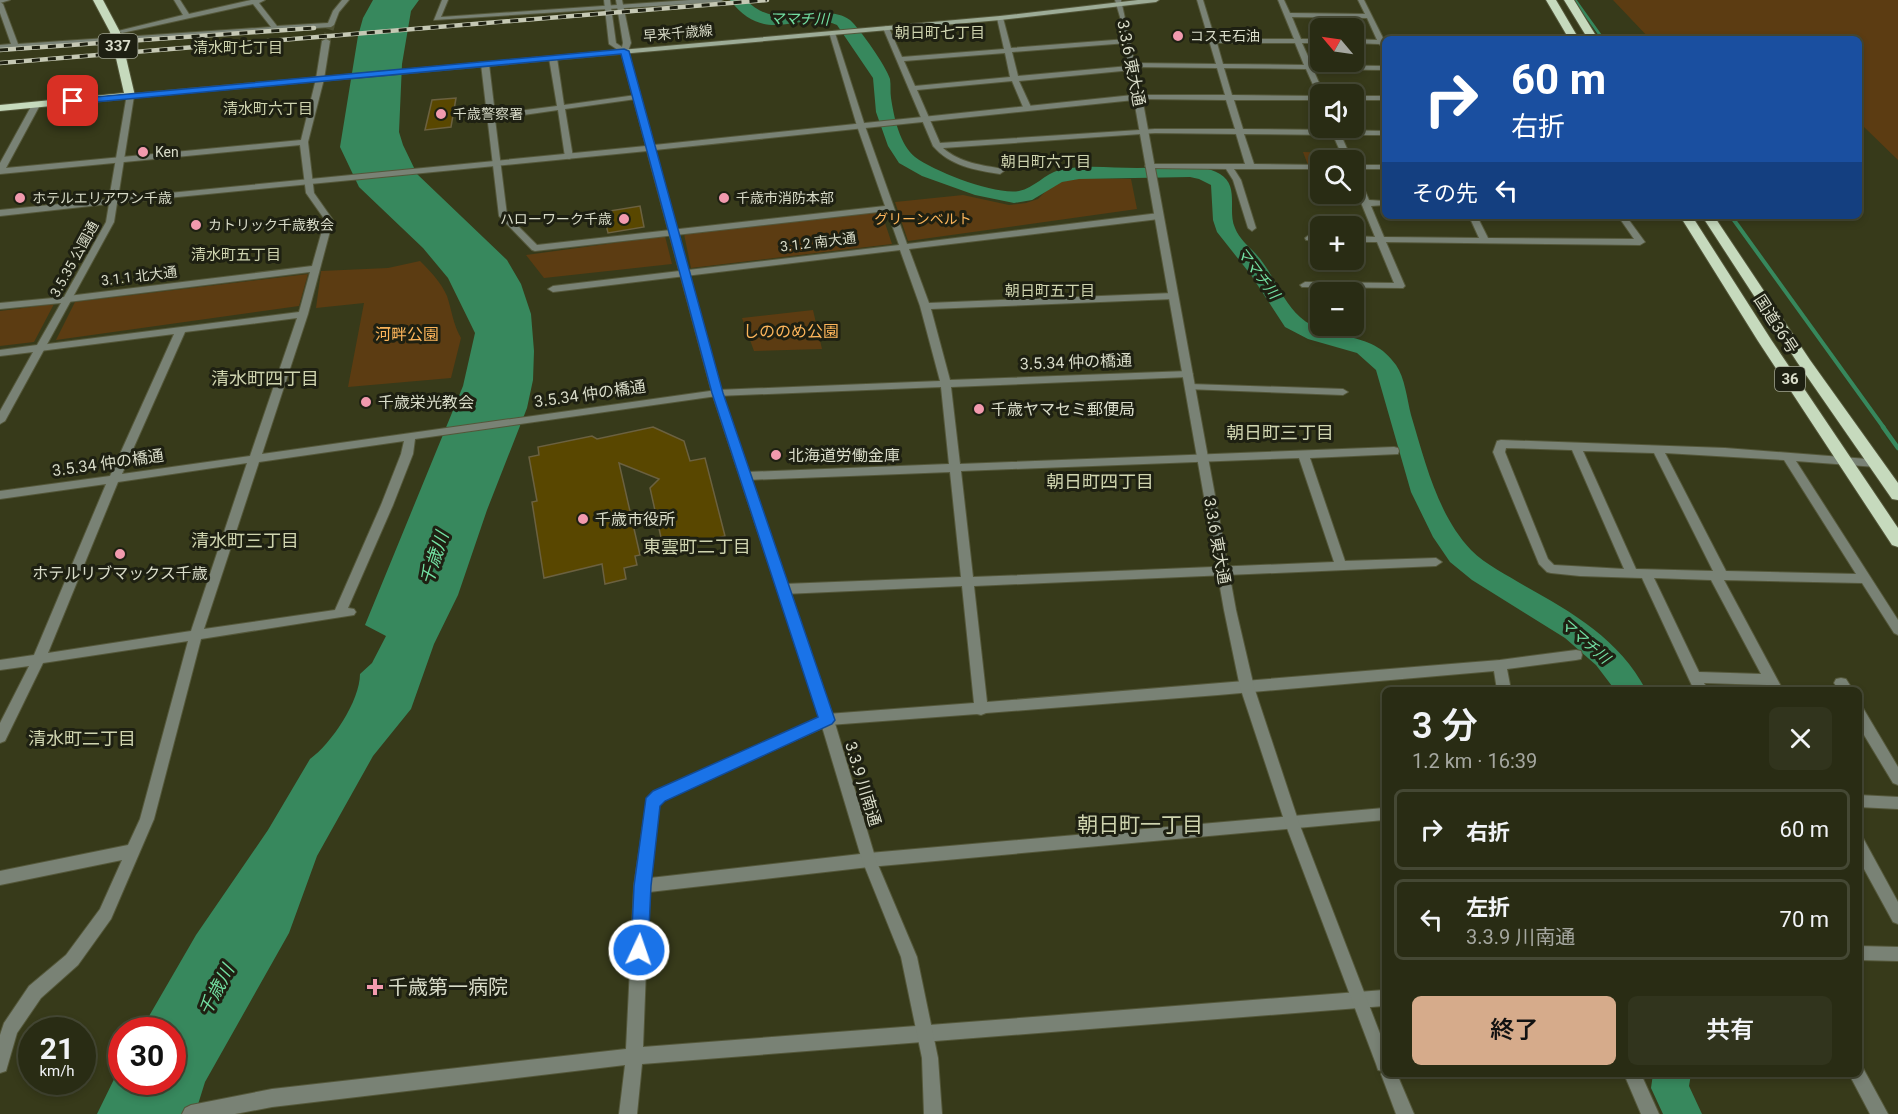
<!DOCTYPE html>
<html lang="ja">
<head>
<meta charset="utf-8">
<style>
	:root { --surface:#292c14; --page:#31341d; --text:#f1f3f6; --muted:#a5a7a0; --line:#454834; --accent:#d6ab8b }
	body { margin:0; font-family:Roboto,"Noto Sans JP",sans-serif; background:var(--page); color:var(--text); height:100vh; display:flex; flex-direction:column; font-size:22px; white-space:nowrap }
	* { box-sizing:border-box; margin:0 }
	p { font-size:20px; color:var(--muted) }
	.icon { flex:none; width:33px; height:33px; fill:none; stroke:currentColor; stroke-width:2; stroke-linecap:round; stroke-linejoin:round }
	.map { position:relative; flex:1; overflow:hidden }
	.details { position:absolute; left:1382px; top:687px; width:480px; height:390px; display:flex; flex-direction:column; background:var(--surface); border-radius:9px; box-shadow:0 3px 9px #0003,0 0 0 2px var(--line) }
	.details>* { flex:none }
	.guide { position:absolute; left:1382px; top:36px; width:480px; height:183px; border-radius:9px; box-shadow:0 3px 9px #0003,0 0 0 2px var(--line); background:#1a4fa0; color:#fff; overflow:hidden }
	.needle { width:39px; rotate:299deg }
	.buttons { position:absolute; left:1310px; top:18px; display:grid; gap:12px }
	.buttons a { display:grid; place-items:center; width:54px; height:54px; border-radius:9px; background:var(--surface); box-shadow:0 3px 9px #0003,0 0 0 2px var(--line); font-size:30px }
	.speed { position:absolute; left:18px; top:1017px; display:flex; gap:12px; font-size:30px; font-weight:700; text-align:center }
	.speed>* { display:grid; place-content:center; width:78px; height:78px; border-radius:50%; background:var(--surface); box-shadow:0 3px 9px #0003,0 0 0 2px var(--line); line-height:1 }
	.speed small { font-size:15px; font-weight:400 }
	.speed .limit { border:9px solid #d22; background:#fff; color:#111 }
	.pin { position:absolute; display:grid; place-items:center; width:51px; height:51px; color:#fff; margin:-26px; border-radius:12px; box-shadow:0 3px 9px #0006 }
	.me { position:absolute; width:66px; margin:-33px; rotate:3deg; stroke-linejoin:round; filter:drop-shadow(0 0 4px #0008) }
	.turn { display:flex; align-items:center; gap:21px; height:126px; padding:0 30px; font-size:27px }
	.turn .icon { width:78px; height:78px; stroke-width:2.5 }
	.turn b { display:block; font-size:42px; line-height:51px }
	.then { display:flex; align-items:center; height:57px; padding:0 30px; background:#0003; gap:12px; font-size:22px }
	.round { display:grid; place-items:center; flex:none; width:63px; height:63px; border-radius:9px; background:var(--page) }
	.head { display:flex; align-items:center; justify-content:space-between; height:102px; padding:0 30px }
	h1 { font-size:36px; font-weight:600; line-height:45px }
	.primary-button { display:flex; gap:12px; margin-top:auto; padding:12px 30px }
	.primary-button a { flex:1; height:69px; border-radius:9px; background:var(--accent); color:#111; font-size:24px; font-weight:600; line-height:69px; text-align:center }
	.primary-button a+a { background:var(--page); color:var(--text) }
	ul { padding:0; list-style:none }
	li { display:flex; align-items:center; gap:18px; height:81px; margin:0 12px 9px; padding:0 18px; border:3px solid var(--line); border-radius:9px }
	li div { flex:1 }
	li b { display:block; font-size:22px }
	li em { font-style:normal }
	.map>svg:first-child { display:block }
	.green { fill:#5c3c12 }
	.water { fill:#37885d }
	.lines { fill:none; stroke-linecap:round; stroke-linejoin:round }
	.stream-far2 { stroke:#37885d; stroke-width:3 }
	.stream-far1 { stroke:#37885d; stroke-width:4 }
	.stream { stroke:#37885d; stroke-width:4.5 }
	.river { fill:#37885d; fill-rule:evenodd }
	.building { fill:#594700; stroke:#6b6140; stroke-width:1.5 }
	.minor-tunnel { stroke:#4f5234; stroke-width:8; stroke-dasharray:8 4; stroke-linecap:butt }
	.minor-casing { stroke:#54573a; stroke-width:2 }
	.tertiary-casing { stroke:#54573a; stroke-width:2 }
	.secondary-casing { stroke:#54573a; stroke-width:2 }
	.trunk-casing { stroke:#54573a; stroke-width:2 }
	.minor { fill:#798275; fill-rule:evenodd }
	.tertiary { fill:#798275; fill-rule:evenodd }
	.secondary { fill:#9dac97; fill-rule:evenodd }
	.trunk { fill:#c6dabd; fill-rule:evenodd }
	.rail-casing { stroke:#c5c8b4; stroke-width:4.5 }
	.rail { stroke:#1e2012; stroke-width:3; stroke-dasharray:8; stroke-linecap:butt }
	.route { fill:#1a73e8; stroke:#114b97; stroke-width:1.5 }
	.poi-dot { fill:#f29aae; stroke:#1e2012; stroke-width:2 }
	.labels { text-anchor:middle; dominant-baseline:central; stroke-width:6; stroke-linejoin:round; paint-order:stroke }
	.far-street-label { font-size:14px; fill:#d9dcc9; stroke:#1e2012 }
	.far-poi-label { font-size:14px; fill:#d9dcc9; stroke:#1e2012; text-anchor:start }
	.far-park-label { font-size:14px; fill:#fcb55b; stroke:#1e2012 }
	.far-water-label { font-size:15px; font-style:italic; fill:#73e0a3; stroke:#1e2012 }
	.far-neighbourhood-label { font-size:15px; fill:#cfd4af; stroke:#1e2012 }
	.shield { fill:#1e2012; stroke:#a1a492; stroke-width:1.5 }
	.shield-label { font-size:15px; font-weight:bold; fill:#d9dcc9 }
	.street-label { font-size:16px; fill:#d9dcc9; stroke:#1e2012 }
	.park-label { font-size:16px; fill:#fcb55b; stroke:#1e2012 }
	.poi-label { font-size:16px; fill:#d9dcc9; stroke:#1e2012; text-anchor:start }
	.neighbourhood-label { font-size:18px; fill:#cfd4af; stroke:#1e2012 }
	.water-label { font-size:18px; font-style:italic; fill:#73e0a3; stroke:#1e2012 }
	.near-poi-label { font-size:20px; fill:#d9dcc9; stroke:#1e2012; text-anchor:start }
	.near-neighbourhood-label { font-size:21px; fill:#cfd4af; stroke:#1e2012 }
</style>
</head>
<body>
<div class="map">
<svg width="1898" height="1114" viewBox="0 0 1898 1114">
	<rect width="100%" height="100%" fill="#373a1a"/>
	<path class="green" d="M1613,0H1898V160L1863,126L1859,125L1858,39H1650Z
		M1303,152L1339,153L1342,160H1320V165H1308Z
		M1081,178L1131,179L1137,209L908,241L895,202L963,195L1009,205L1026,203L1038,199L1049,188L1061,182Z
		M881,211L892,244L691,268L684,234Z
		M665,236L672,264L544,278L526,255Z
		M420,261C430,271 441,282 447,296C452,311 453,324 461,338L451,378L348,387L364,303L316,308L321,271L388,268Z
		M308,274L299,306L56,340L75,302Z
		M54,304L34,342L0,346V311Z
		M813,310L822,349L754,351L742,318Z"/>
	<path class="water" d="M373,0H419L411,11L402,64L399,132L403,145L417,174L507,260L521,284L531,314L534,351L533,380L527,408L487,510L458,595L434,644L411,709L373,756L317,856L289,933L205,1082L195,1114H97L121,1065L122,1082H172V1030H141L196,935L268,830L310,759C331,744 360,701 360,674L372,663L386,636L365,625L463,386L475,333L448,278L423,248L359,187L340,147L358,36L363,18Z"/>
	<g class="lines">
		<path class="stream-far2" d="M1575,0L1603,39"/>
		<path class="stream-far1" d="M1731,216L1884,428"/>
		<path class="stream" d="M1883,427L1898,448"/>
		<path class="river" d="M730,0H746C780,35 822,0 850,20C860,29 886,66 890,79C891,85 890,92 891,98C894,118 900,145 915,157C935,172 995,195 1019,191C1034,188 1045,174 1059,170C1085,164 1111,168 1137,168C1163,168 1196,160 1220,174C1240,186 1227,211 1235,228C1239,238 1248,246 1255,253C1273,272 1281,300 1300,317C1329,343 1371,328 1396,365C1405,378 1407,399 1411,415C1425,461 1437,514 1471,550C1486,565 1507,575 1525,586C1572,612 1620,640 1646,690H1615L1596,665L1565,638L1472,580L1450,562L1433,537L1411,492L1376,370L1357,353L1308,339L1285,327L1251,275L1217,232L1213,220L1211,185L1199,179L1190,177L1079,179L1062,182L1032,200L1014,203L975,195L922,176L899,163L888,146L876,112L873,78L837,25C802,9 766,48 730,0Z
			M1653,1074H1691L1689,1086L1702,1114H1663L1651,1088Z"/>
	</g>
	<path class="building" d="M456,98L451,127L425,130L432,100Z
		M640,206L644,227L608,233L603,212Z
		M653,427L684,441L690,461L705,458L725,536L664,551L650,488L659,479L619,463L640,555L635,556L637,565L624,568L626,579L605,584L602,564L544,578L532,502L537,501L529,457L539,455L538,447L592,436L597,439Z"/>
	<g class="lines">
		<path class="minor-tunnel" d="M326,41L331,25"/>
		<g class="minor-casing">
			<path id="minor" d="M174,0H180L189,14L251,0H265L259,3L277,26L328,23L333,11L342,0H349L339,12L334,25L331,27L0,49V45L11,44L0,13V2L3,4L18,44L271,27L253,4L122,33L118,31L183,15Z
				M442,0H448L441,17L690,0H723L720,2L434,20Z
				M1197,0H1203L1215,39H1294L1278,0H1284L1290,13L1365,14L1358,0H1364L1384,40V48L1379,44L1353,43V39L1377,40L1367,18L1292,17L1301,39H1320V43H1302L1312,65L1384,66V70L1313,69L1324,94H1320V100H1234L1243,129L1331,130L1330,128H1338L1339,130L1384,131V135H1341L1352,160H1344L1333,135L1244,134L1254,164L1320,165V169H1234L1241,180L1256,228L1252,231L1248,228L1233,180L1226,169L1149,168L1145,166L1149,164H1245L1236,134L1155,133L943,148C960,163 982,165 1003,169L1004,171L1000,174C975,170 950,166 933,146L883,28L886,26L889,28L902,57L1004,49L997,18L1000,16L1003,18L1011,48L1127,39L1131,41L1127,43L1012,52L1018,76L1129,66L1132,63L1216,64ZM1217,43H1295L1304,65L1223,64ZM1005,53L1010,77L915,86L904,61ZM1135,67L1217,68L1225,95H1138L1134,97L1138,99L1226,100L1235,129H1155L940,143L917,90L1012,81L1023,107L1027,109L1031,107L1019,81L1132,70ZM1224,68L1306,69L1318,96L1232,95Z
				M829,32L835,33L865,126L907,244L1159,213L1163,216L1159,219L909,249L929,303L1173,293L1178,296L1173,299L931,309L950,380L1188,371L1193,374L1188,377L951,387L960,464L1394,447L1398,448L1399,451L1398,454L1310,458L1345,561L1436,558L1442,562L1436,566L974,586L987,702L1500,660L1576,650L1581,651L1582,655L1581,659L1576,660L1507,669L1511,690H1497L1494,671L1218,695L986,713L981,715L977,714L829,725L664,800L659,806L650,878L869,853L1384,808V820L869,867L649,892L643,1047L1384,990V1006L642,1064L637,1114H619L625,1065L272,1107L235,1114H182L185,1108L191,1105L272,1089L626,1049L634,886L647,799L654,792L827,714L974,703L962,586L784,594L780,592L778,589L780,586L784,584L961,577L950,472L747,480L741,476L747,472L949,464L941,387L717,396L415,439L413,454L393,505L348,608L354,609L356,612L354,615L201,639L154,819L111,919L78,965L41,998L17,1033L6,1071L0,1073V1035L4,1023L29,986L66,955L100,909L122,860L0,885V871L128,845L140,819L188,641L43,663L5,741L0,743V723L29,666L0,670V660L34,655L106,484L0,499V491L110,476L174,334L40,351L35,348L40,345L299,312L310,272L68,302L63,299L68,296L312,266L325,220L306,193L300,145L0,174V163L33,103L40,105L6,168L301,140L316,79L322,41L326,39L330,41L324,79L308,142L314,193L333,220L308,314L262,454L717,390L940,381L920,306L900,250L553,292L548,289L553,286L899,245L887,211L535,251L532,250L499,216L481,64L485,62L489,64L495,114L557,106L549,58L553,56L557,58L564,105L636,95L640,97L636,99L565,109L573,157L569,159L565,157L558,110L495,119L507,215L537,245L885,206L857,126ZM297,318L250,456L122,474L185,332ZM404,441L401,454L381,505L335,610L204,629L259,462ZM1299,458L1334,562L973,577L961,471ZM247,463L191,631L48,653L118,482Z
				M1353,96H1384V100H1353Z
				M1353,165H1384V169H1353Z
				M1353,170L1357,173L1369,200L1384,201V205L1371,206L1384,237L1479,238L1469,216H1477L1488,238L1634,239L1618,216H1626L1645,242L1640,245L1386,242L1405,286L1403,288L1302,287L1300,285L1305,282L1394,283L1377,242H1353V236L1375,237L1353,183Z
				M1309,235H1320V241L1306,240L1305,238Z
				M1190,384L1343,389L1348,392L1343,395L1186,389L1185,387L1186,385Z
				M1501,440L1725,448L1880,460L1882,463L1876,467L1796,461L1898,620V635L1894,633L1862,583L1724,580L1783,690H1769L1767,685L1704,683L1708,690H1694L1642,578L1580,576L1551,573L1547,572L1539,564L1493,452L1497,441ZM1506,448L1572,450L1624,569L1554,565L1548,559L1505,452ZM1583,451L1654,453L1713,571L1636,569ZM1665,453L1784,460L1856,574L1726,571ZM1654,578L1711,580L1761,674L1699,672Z
				M1841,678L1846,679L1853,690H1839L1834,683L1836,679Z
				M1858,707L1863,708L1898,767V785L1893,783L1858,725Z
				M1858,795L1898,797V809L1858,807Z
				M1858,837L1863,838L1898,902V924L1893,922L1858,858Z
				M1858,946L1898,947V961L1858,960Z
				M1858,1066L1863,1068L1888,1114H1870L1849,1074H1858Z
				M1624,1074H1641L1659,1114H1641Z"/>
		</g>
		<g class="tertiary-casing">
			<path id="tertiary" d="M0,0H10L0,3Z
				M604,0H610L616,43L622,47L623,43L616,0H622L631,43L628,51L654,145L1133,95L1120,17L1115,0H1121L1142,97L1236,610L1254,687L1299,823L1384,1044V1074H1397L1414,1114H1396L1381,1074L1382,1071L1378,1070L1376,1064L1285,823L1240,687L1224,610L1134,100L655,150L722,393L834,720L876,860L917,957L938,1058L942,1114H924L922,1058L901,957L862,860L820,720L712,393L647,151L117,203L114,222L5,421L0,424V411L33,352L0,356V350L37,345L61,303L0,309V303L64,297L106,222L109,204L0,216V210L109,199L127,94L134,96L118,198L646,146L621,52L609,44Z"/>
		</g>
		<g class="secondary-casing">
			<path id="secondary" d="M1138,0H1159L1156,2L1000,20L130,98L126,96L130,94L1000,16Z"/>
		</g>
		<g class="trunk-casing">
			<path id="trunk" d="M93,0H103L120,32L135,96L134,98L0,111V105L124,93L110,32Z
				M1546,0H1556L1579,39H1569Z
				M1564,0H1574L1598,39H1588Z
				M1680,216H1692L1772,341L1898,528V547L1892,545L1758,341Z
				M1702,216H1714L1810,360L1898,483V500L1892,499L1797,362Z"/>
		</g>
		<use href="#minor" class="minor"/>
		<use href="#tertiary" class="tertiary"/>
		<use href="#secondary" class="secondary"/>
		<use href="#trunk" class="trunk"/>
		<g class="rail-casing">
			<path id="rail" d="M0,50L314,28
				M0,63L767,0"/>
		</g>
		<use href="#rail" class="rail"/>
	</g>
	<path class="route" d="M624,49L629,51L723,393L835,720L832,724L665,801L660,806L651,886L648,950L646,956L639,958L633,956L631,950L634,886L646,798L653,791L818,717L712,393L621,54L73,104L68,101L73,99Z"/>
	<g class="poi-dot">
		<circle cx="1178" cy="36" r="6"/>
		<circle cx="441" cy="114" r="6"/>
		<circle cx="143" cy="152" r="6"/>
		<circle cx="20" cy="198" r="6"/>
		<circle cx="724" cy="198" r="6"/>
		<circle cx="624" cy="219" r="6"/>
		<circle cx="196" cy="225" r="6"/>
		<circle cx="366" cy="402" r="6"/>
		<circle cx="979" cy="409" r="6"/>
		<circle cx="776" cy="455" r="6"/>
		<circle cx="583" cy="519" r="6"/>
		<circle cx="120" cy="554" r="6"/>
		<path d="M372 978h6v6h6v6h-6v6h-6v-6h-6v-6h6z"/>
	</g>
	<g class="labels">
		<g class="far-street-label">
			<text transform="translate(678 33) rotate(-5)">早来千歳線</text>
			<text transform="translate(818 242) rotate(-7)">3.1.2 南大通</text>
			<text transform="translate(74 259) rotate(-61)">3.5.35 公園通</text>
			<text transform="translate(139 276) rotate(-7)">3.1.1 北大通</text>
		</g>
		<g class="far-poi-label">
			<text x="1190" y="36">コスモ石油</text>
			<text x="453" y="114">千歳警察署</text>
			<text x="155" y="152">Ken</text>
			<text x="32" y="198">ホテルエリアワン千歳</text>
			<text x="736" y="198">千歳市消防本部</text>
			<text x="612" y="219" text-anchor="end">ハローワーク千歳</text>
			<text x="208" y="225">カトリック千歳教会</text>
		</g>
		<g class="far-park-label">
			<text x="923" y="219">グリーンベルト</text>
		</g>
		<g class="far-water-label">
			<text transform="translate(799 19) rotate(1)">ママチ川</text>
			<text transform="translate(1258 273) rotate(53)">ママチ川</text>
			<text transform="translate(1585 641) rotate(41)">ママチ川</text>
		</g>
		<g class="far-neighbourhood-label">
			<text x="940" y="33">朝日町七丁目</text>
			<text x="238" y="48">清水町七丁目</text>
			<text x="268" y="109">清水町六丁目</text>
			<text x="1046" y="162">朝日町六丁目</text>
			<text x="236" y="255">清水町五丁目</text>
			<text x="1050" y="291">朝日町五丁目</text>
		</g>
		<g class="shield">
			<rect x="98.5" y="34" width="39" height="24" rx="4.5"/>
			<rect x="1775" y="367" width="30" height="24" rx="4.5"/>
		</g>
		<g class="shield-label">
			<text x="118" y="46">337</text>
			<text x="1790" y="379">36</text>
		</g>
		<g class="street-label">
			<text transform="translate(1131 63) rotate(79)">3.3.6 東大通</text>
			<text transform="translate(1776 324) rotate(57)">国道36号</text>
			<text transform="translate(1076 362) rotate(-2)">3.5.34 仲の橋通</text>
			<text transform="translate(590 394) rotate(-8)">3.5.34 仲の橋通</text>
			<text transform="translate(108 463) rotate(-8)">3.5.34 仲の橋通</text>
			<text transform="translate(1217 541) rotate(80)">3.3.6 東大通</text>
			<text transform="translate(863 784) rotate(73)">3.3.9 川南通</text>
		</g>
		<g class="park-label">
			<text x="791" y="331">しののめ公園</text>
			<text x="407" y="334">河畔公園</text>
		</g>
		<g class="poi-label">
			<text x="378" y="402">千歳栄光教会</text>
			<text x="991" y="409">千歳ヤマセミ郵便局</text>
			<text x="788" y="455">北海道労働金庫</text>
			<text x="595" y="519">千歳市役所</text>
			<text x="120" y="573" text-anchor="middle">ホテルリブマックス千歳</text>
		</g>
		<g class="neighbourhood-label">
			<text x="265" y="378">清水町四丁目</text>
			<text x="1280" y="432">朝日町三丁目</text>
			<text x="1100" y="481">朝日町四丁目</text>
			<text x="245" y="540">清水町三丁目</text>
			<text x="697" y="546">東雲町二丁目</text>
			<text x="82" y="738">清水町二丁目</text>
		</g>
		<g class="water-label">
			<text transform="translate(434 558) rotate(-72)">千歳川</text>
			<text transform="translate(216 990) rotate(-62)">千歳川</text>
		</g>
		<g class="near-poi-label">
			<text x="388" y="987">千歳第一病院</text>
		</g>
		<g class="near-neighbourhood-label">
			<text x="1140" y="825">朝日町一丁目</text>
		</g>
	</g>
</svg>
<div class="buttons">
<a><svg class="needle" viewBox="-14 -14 28 28"><path d="M0-13l5 13h-10z" fill="#e53935"/><path d="M0 13l5-13h-10z" fill="#a5a7a0"/></svg></a>
<a><svg class="icon" aria-label="sound" viewBox="0 0 24 24"><path d="M4 9h4l5-4v14l-5-4H4zM17 9q2 3 0 6"/></svg></a>
<a><svg class="icon" aria-label="search" viewBox="0 0 24 24"><circle cx="10" cy="10" r="6"/><path d="M15 15l6 6"/></svg></a>
<a>+</a>
<a>−</a>
</div>
<div class="speed"><div>21<small>km/h</small></div><div class="limit">30</div></div>
<div class="pin" style="left:73px;top:101px;background:#d93025"><svg class="icon" aria-label="arrive" viewBox="0 0 24 24"><path d="M6 21V4h12l-3 4 3 4H6"/></svg></div>
<svg class="me" style="left:639px;top:950px" viewBox="-20 -20 40 40"><circle r="17" fill="#1a73e8" stroke="#fff" stroke-width="3"/><path d="M0-11L8 9 0 5-8 9z" fill="#fff"/></svg>
<div class="guide">
<div class="turn"><svg class="icon" aria-label="right" viewBox="0 0 24 24"><path d="M7 20v-9h11M14 6l5 5-5 5"/></svg><div><b>60 m</b>右折</div></div>
<div class="then">その先<svg class="icon" aria-label="left" viewBox="0 0 24 24"><path d="M17 20v-9H6M10 6l-5 5 5 5"/></svg></div>
</div>
<section class="details">
<div class="head"><div><h1>3 分</h1><p>1.2 km · 16:39</p></div><a class="round"><svg class="icon" aria-label="close" viewBox="0 0 24 24"><path d="M6 6l12 12M18 6L6 18"/></svg></a></div>
<ul>
<li><svg class="icon" aria-label="right" viewBox="0 0 24 24"><path d="M7 20v-9h11M14 6l5 5-5 5"/></svg><div><b>右折</b></div><em>60 m</em></li>
<li><svg class="icon" aria-label="left" viewBox="0 0 24 24"><path d="M17 20v-9H6M10 6l-5 5 5 5"/></svg><div><b>左折</b><p>3.3.9 川南通</p></div><em>70 m</em></li>
</ul>
<div class="primary-button"><a>終了</a><a>共有</a></div>
</section>
</div>
</body>
</html>
